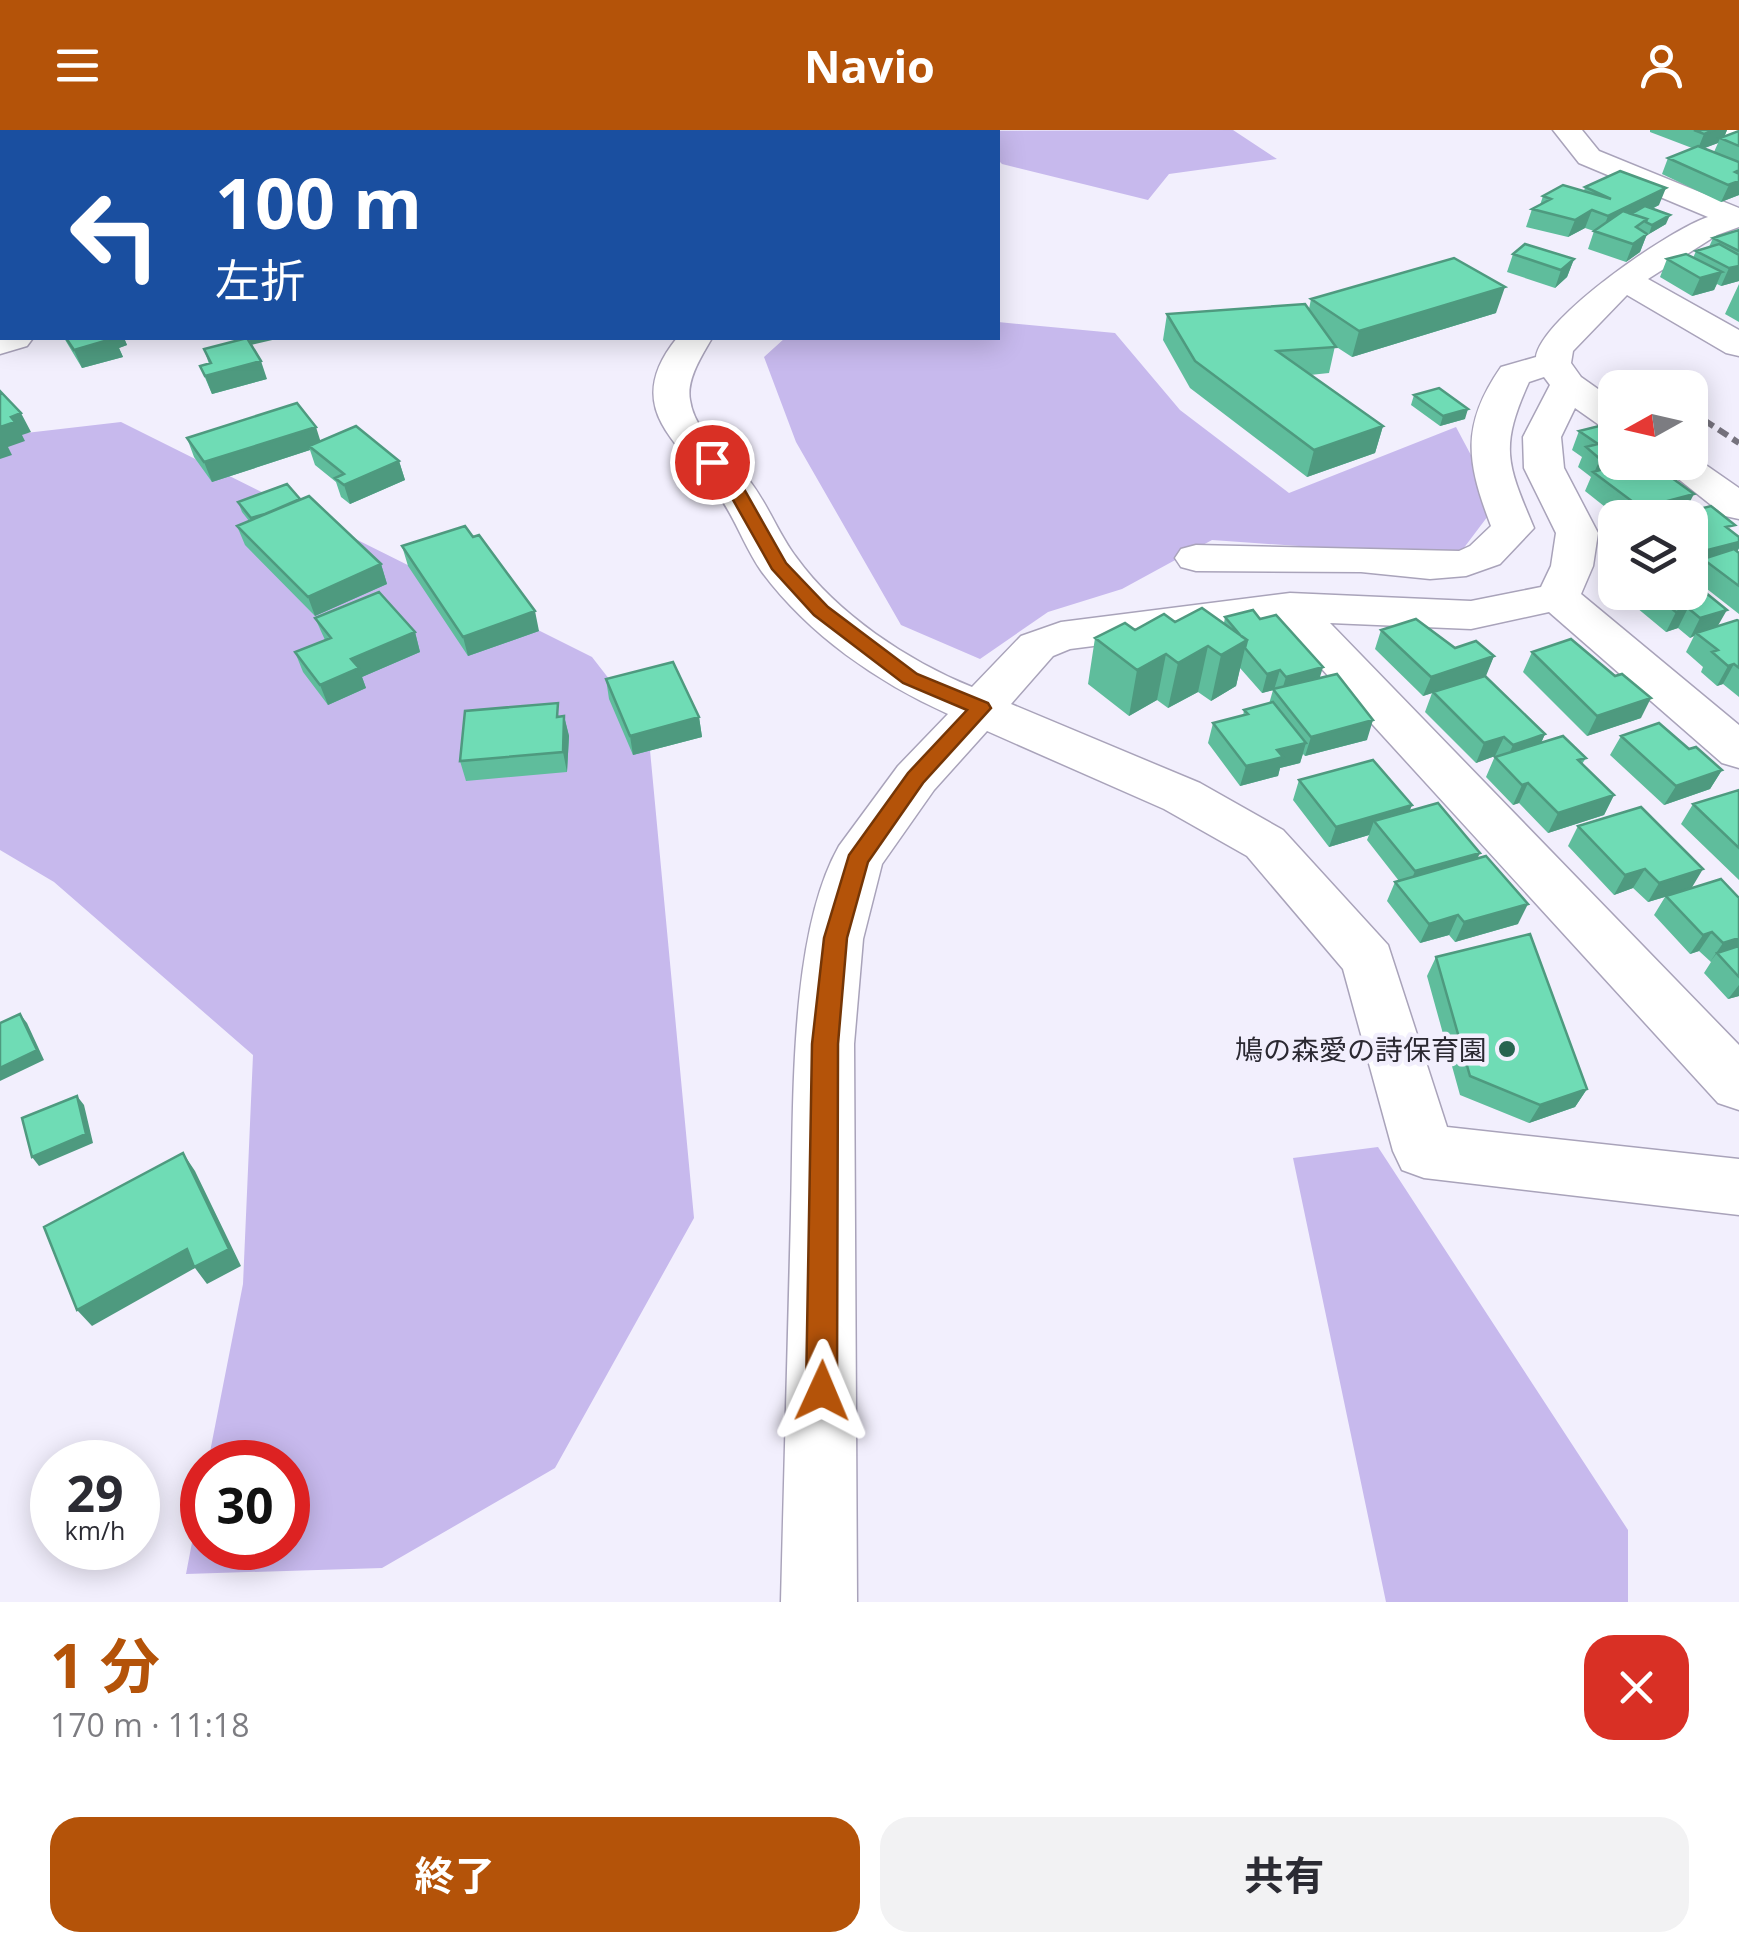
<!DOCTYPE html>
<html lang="ja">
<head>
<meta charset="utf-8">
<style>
	:root { --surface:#fff; --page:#f2f2f3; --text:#2b2b33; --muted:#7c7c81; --accent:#b45309 }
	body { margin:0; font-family:"Open Sans","Noto Sans JP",sans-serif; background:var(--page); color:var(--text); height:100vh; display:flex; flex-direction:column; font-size:38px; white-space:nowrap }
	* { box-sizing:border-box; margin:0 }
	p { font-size:32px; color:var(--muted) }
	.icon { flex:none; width:55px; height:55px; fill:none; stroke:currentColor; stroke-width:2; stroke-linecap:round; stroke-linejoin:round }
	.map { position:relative; height:1472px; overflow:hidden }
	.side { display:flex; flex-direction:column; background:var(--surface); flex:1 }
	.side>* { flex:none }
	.banner { position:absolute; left:0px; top:0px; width:1000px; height:210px; box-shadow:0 5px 25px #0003; background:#1a4fa0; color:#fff; overflow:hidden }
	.needle { width:65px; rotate:262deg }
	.controls { position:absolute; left:1598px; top:240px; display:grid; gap:20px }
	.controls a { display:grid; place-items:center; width:110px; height:110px; border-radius:20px; background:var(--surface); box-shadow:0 5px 25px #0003; font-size:50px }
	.speed { position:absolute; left:30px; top:1310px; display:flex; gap:20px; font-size:50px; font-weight:700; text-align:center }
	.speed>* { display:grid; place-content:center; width:130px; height:130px; border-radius:50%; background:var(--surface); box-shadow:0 5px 25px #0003; line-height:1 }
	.speed small { font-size:25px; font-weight:400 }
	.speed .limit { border:15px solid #d22; background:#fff; color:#111 }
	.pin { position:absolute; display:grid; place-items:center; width:85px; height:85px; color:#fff; margin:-42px; border:5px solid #fff; border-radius:50%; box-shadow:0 2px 10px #0007 }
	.me { position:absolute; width:110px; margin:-55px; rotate:1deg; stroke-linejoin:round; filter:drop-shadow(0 0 8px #0008) }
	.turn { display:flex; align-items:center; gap:35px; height:210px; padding:0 50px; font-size:45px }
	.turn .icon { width:130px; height:130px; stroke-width:2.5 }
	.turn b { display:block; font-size:70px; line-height:85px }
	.round { display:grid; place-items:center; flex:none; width:105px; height:105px; border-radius:30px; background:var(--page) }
	.summary { display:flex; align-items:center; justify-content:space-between; height:170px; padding:0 50px }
	h1 { font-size:60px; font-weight:700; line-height:75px; color:var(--accent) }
	.button { display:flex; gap:20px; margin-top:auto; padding:20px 50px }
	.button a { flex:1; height:115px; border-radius:30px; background:var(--accent); color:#fff; font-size:40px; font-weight:700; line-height:115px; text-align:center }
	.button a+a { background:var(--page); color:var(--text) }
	header { display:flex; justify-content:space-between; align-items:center; height:130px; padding:0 50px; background:var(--accent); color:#fff; font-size:45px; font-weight:700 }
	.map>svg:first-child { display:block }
	.green { fill:#c7b9ed }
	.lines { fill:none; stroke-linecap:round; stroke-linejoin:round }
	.stream { fill:#907fbb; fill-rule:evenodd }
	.minor-casing { stroke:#a9a3ba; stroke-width:3 }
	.tertiary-casing { stroke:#a9a3ba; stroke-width:3 }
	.minor { fill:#fff; fill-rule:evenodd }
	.tertiary { fill:#fff; fill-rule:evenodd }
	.rail { stroke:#76737e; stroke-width:6; stroke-dasharray:11 6; stroke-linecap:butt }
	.wall { fill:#5fbd9c; fill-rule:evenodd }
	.shaded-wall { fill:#4e9a7f }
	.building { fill:#6fdcb5; stroke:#4e9a7f; stroke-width:2.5 }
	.route { fill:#b45309; stroke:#753606; stroke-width:2.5 }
	.poi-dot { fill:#27644f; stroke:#f2effd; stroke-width:4 }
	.labels { text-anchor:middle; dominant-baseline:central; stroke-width:9; stroke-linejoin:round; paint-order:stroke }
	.poi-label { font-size:28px; fill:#2b2932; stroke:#f2effd; text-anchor:end }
</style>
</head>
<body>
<header><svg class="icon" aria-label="menu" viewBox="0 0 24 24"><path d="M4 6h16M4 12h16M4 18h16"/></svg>Navio<svg class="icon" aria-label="person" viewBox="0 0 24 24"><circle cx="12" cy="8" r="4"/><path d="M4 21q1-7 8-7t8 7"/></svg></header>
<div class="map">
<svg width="1739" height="1472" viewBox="0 0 1739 1472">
	<rect width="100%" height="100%" fill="#f2effd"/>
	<path class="green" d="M1233,0L1277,29L1169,44L1148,70L1002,34L998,30V2L969,1Z
		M998,192L1115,203L1180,280L1289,363L1456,297L1497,374L1457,427L1212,410L1122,459L1048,482L980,529L901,495L796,312L764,227L785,208H998Z
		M121,292L592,527L648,599L694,1088L555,1338L382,1438L186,1444L202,1360V1418H288V1332H208L243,1154L253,925L54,752L0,720V306Z
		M1378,1017L1628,1400V1472H1386L1293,1028Z"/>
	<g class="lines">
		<path class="stream" d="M634,0H644V2H635Z"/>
		<g class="minor-casing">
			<path id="minor" d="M1553,0H1582L1599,21L1739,78V97L1717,105L1648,149L1739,200V226L1726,223L1627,165L1573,221L1571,233L1581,247L1615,271V300L1602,297L1575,278L1561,307L1564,338L1598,403L1593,436L1581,464L1739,595V638L1722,633L1549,482L1471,499L1330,493L1739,915V980L1718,973L1279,492L1070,519L1053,526L1011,574L1200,653L1283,700L1388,815L1447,997L1739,1029V1085L1424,1048L1402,1040L1393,1021L1343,839L1247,726L1164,679L987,601L934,660L882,734L863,809L854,914L857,1472H781C784,1343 788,1213 791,1084C794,980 788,806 839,716L898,636L948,584C877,552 809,505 762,442C744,417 735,386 716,362C675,310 622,276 677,208H712C703,224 686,249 690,270C695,304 727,325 748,349C767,372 778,403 796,427C837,484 908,531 972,557L1021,506L1061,492L1290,463L1471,471L1541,457L1551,436L1556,403L1524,338L1523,307L1550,255L1544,247L1529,252C1499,318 1507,334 1534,398L1500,434L1466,446L1430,449L1361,442L1196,441L1181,437L1175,428L1181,419L1196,415L1459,421L1470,416L1491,396C1467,333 1460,296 1501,237L1536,227C1542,187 1669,100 1708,87L1579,33Z
				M1714,0H1739V13L1718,6Z
				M1690,324L1739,358V389L1725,386L1657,332H1690Z"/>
		</g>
		<g class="tertiary-casing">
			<path id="tertiary" d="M0,200L2,208H33L27,216L0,224Z"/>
		</g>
		<use href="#minor" class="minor"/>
		<use href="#tertiary" class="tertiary"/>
		<path class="rail" d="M1665,251L1675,258
			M1690,281L1739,313"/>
	</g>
	<path class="wall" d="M1650,0H1727L1724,7L1739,1V65L1721,72L1662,44L1668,28L1692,18L1650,2ZM1718,13L1714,22L1704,18Z
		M1585,57L1659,75L1652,79L1666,94L1649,104L1643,102L1647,104L1640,122L1626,132L1588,119L1594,101L1585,98L1568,107L1526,97L1532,79L1540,75L1543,66L1584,61Z
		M1739,100V151L1721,156L1717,154L1714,160L1692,166L1660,147L1667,129L1693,128L1696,121L1709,117L1713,108Z
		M1513,124L1574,129L1567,147L1555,158L1507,142Z
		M0,132L2,138V170L0,168Z
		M1739,154V192L1725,184Z
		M1311,169L1496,183L1352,227L1335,216L1329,243L1310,245L1383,296L1375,323L1307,347L1190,258L1163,210L1167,184L1309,179Z
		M64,208H124L127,215L119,218L123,227L82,238Z
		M204,219L267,249L212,264L200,236L209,234Z
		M1414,265L1465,289L1440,296L1411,275Z
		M1579,301L1691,381L1732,402L1739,418L1737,422L1739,423V484L1693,448L1697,440L1690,442V388H1619L1585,361L1591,347L1578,337L1582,327L1572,320Z
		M187,308L320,311L399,331L405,350L350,374L341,367L336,352L315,335L310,320L212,352L194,327Z
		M300,369L381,434L387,454L315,486L245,415L237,396L249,391L242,382L238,372Z
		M1615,398V426L1606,418Z
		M402,416L539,501L468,526L408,436Z
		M1632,462H1690L1719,496L1739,491V567L1723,554L1717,556L1701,542L1703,537L1686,522L1694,506L1690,508L1678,498L1666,502L1631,473L1633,469L1630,467Z
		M1225,487L1319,548L1367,610L1305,626L1303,624L1300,633L1280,638L1278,646L1240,656L1208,613L1213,593L1243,586L1244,580L1269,574L1273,560L1262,563L1240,538L1236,556L1211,571L1198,562L1168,578L1157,570L1129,586L1088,554L1095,508L1175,492L1224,493Z
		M315,488L415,502L420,522L362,547L366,558L328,575L303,542L295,522L325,510Z
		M1381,500L1494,526L1485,546L1545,604L1541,613L1586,628L1582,634L1614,665L1604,685L1548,703L1519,673L1513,675L1486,647L1495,626L1476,633L1425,582L1432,563L1423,566L1375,519Z
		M1532,522L1641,588L1587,606L1523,542Z
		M606,549L699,587L702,607L633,625L609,569Z
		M564,586L569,606L567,642L466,651L460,631Z
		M1621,606L1722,640L1710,659L1664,675L1610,625Z
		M1299,650L1412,675L1409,681L1478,728L1518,794L1455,812L1449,805L1420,813L1387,771L1395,752L1399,751L1367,710L1369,705L1329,717L1293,670Z
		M1739,660V750L1681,694L1693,674Z
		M1578,696L1691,758L1739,768V866L1728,869L1704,843L1711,832L1699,821L1690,824L1654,785L1665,767L1648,772L1633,758L1614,765L1568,716Z
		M1436,827L1587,959L1575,977L1529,993L1460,965L1427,846Z"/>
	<path class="shaded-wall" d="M0,0H10L8,2H2V15H0Z
		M148,0H186V2H149Z
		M1715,0H1727L1723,10L1720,8L1718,13L1697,21L1704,4Z
		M1739,40V65L1721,72L1735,42Z
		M1666,58L1659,75L1601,104L1608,86Z
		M2,75V94H0V76Z
		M1592,80L1585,98L1568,107L1575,90Z
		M1670,85L1666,94L1649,104L1652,95Z
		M1647,104L1640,122L1626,132L1633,114Z
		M1574,129L1567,147L1555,158L1561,140Z
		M1739,136V151L1721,156L1729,138Z
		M1722,142L1714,160L1692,166L1700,148Z
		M1505,157L1496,183L1352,227L1359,201Z
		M113,208H124L127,215L119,218L123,227L82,238L74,220Z
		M249,208H281L251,215Z
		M261,231L267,249L212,264L205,246Z
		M1468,279L1465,289L1440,296L1443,286Z
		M21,283L31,302L22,305L25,311L8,317L12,325L0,329V297L11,287Z
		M1383,296L1375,323L1307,347L1314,320Z
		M316,297L322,316H309L310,320L212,352L204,332Z
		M1615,325V332H1644L1594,343L1600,329Z
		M399,331L405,350L350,374L344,355Z
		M1694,364L1684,383L1643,381L1640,388H1637L1641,378Z
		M1739,412V418L1733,430L1703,429L1697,440L1690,442V436L1696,423Z
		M381,434L387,454L315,486L308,467Z
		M1688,478L1678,498L1666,502L1676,482Z
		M1727,480L1716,499L1696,503L1694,506L1690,508L1700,488Z
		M535,481L539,501L468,526L463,507Z
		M415,502L420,522L362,547L366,558L328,575L320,555L351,529Z
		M1247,510L1236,556L1211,571L1221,525Z
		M1208,516L1198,562L1168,578L1178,533Z
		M1166,524L1157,570L1129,586L1137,540Z
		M1494,526L1486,546L1423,566L1431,547Z
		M1734,534L1723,554L1717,556L1728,536Z
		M1323,537L1317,557L1280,566L1286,547Z
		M1280,540L1274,560L1262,563L1267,544Z
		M1651,568L1641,588L1587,606L1597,586Z
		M564,586L569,606L567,642L563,622Z
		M699,587L702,607L633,625L630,606Z
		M1373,590L1367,610L1305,626L1311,607Z
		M1545,604L1536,624L1504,635L1513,615Z
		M1504,607L1495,626L1476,633L1484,613Z
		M1306,613L1300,633L1280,638L1278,646L1240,656L1246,636L1277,620Z
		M1722,640L1710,659L1664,675L1676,656Z
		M1528,653L1519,673L1513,675L1522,655Z
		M1614,665L1604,685L1548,703L1558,683Z
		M1412,675L1404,695L1374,691L1369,705L1329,717L1336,697Z
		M1480,723L1471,742L1407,761L1415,741Z
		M1645,739L1633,758L1614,765L1625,745Z
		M1703,739L1691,759L1648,772L1659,753Z
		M1528,774L1518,794L1455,812L1464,792Z
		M1458,785L1449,805L1420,813L1429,794Z
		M1712,802L1699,821L1690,824L1703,805Z
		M1739,808V823H1717L1710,832L1723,813Z
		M1739,855V866L1728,869Z
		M20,884L27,893L44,930L0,951V938Z
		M1587,959L1575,977L1529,993L1540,975Z
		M77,966L84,975L93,1013L39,1036L32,1027Z
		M183,1023L195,1041L241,1136L207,1154L195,1138L92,1196L77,1180Z"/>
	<path class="building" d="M1694,0H1715L1704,4Z
		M1739,1V16L1720,8Z
		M1698,16L1739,32V40L1735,42L1739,44V51L1728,55L1668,28Z
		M0,35H2V50H0Z
		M1620,41L1666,58L1608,86L1592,80L1575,90L1532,79L1551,69L1543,66L1563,55L1611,69L1585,57Z
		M0,59H2V75L0,76Z
		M1645,76L1670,85L1652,95L1646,92L1647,89L1631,84Z
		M1623,81L1647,89L1636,97L1647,104L1633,114L1594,101Z
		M1739,100V121L1713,108Z
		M1525,114L1574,129L1561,140L1513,124Z
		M1719,114L1739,125V136L1729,138L1696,121Z
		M1686,124L1722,142L1700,148L1667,129Z
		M1454,128L1505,157L1359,201L1311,169Z
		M2,138V156L0,154V139Z
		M1305,174L1336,217L1277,221L1383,296L1314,320L1195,231L1167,184Z
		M66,208H115L74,220Z
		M247,208L261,231L205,246L200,236L211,233L204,219Z
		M1439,258L1468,279L1443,286L1414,265Z
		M0,261L21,283L11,287L15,292L0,297Z
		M297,273L316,297L204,332L187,308Z
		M1615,292V325L1600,329L1586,317L1598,314L1579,301Z
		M356,296L399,331L344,355L335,348L344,344L309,316Z
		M1628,332H1650L1694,364L1641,378L1593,342Z
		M287,354L300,369L265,384L251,388L238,372Z
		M309,366L381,434L308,467L237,396Z
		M1680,372L1691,381L1711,376L1735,395L1726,397L1739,407V412L1696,423L1690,418V388H1651L1643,381Z
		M465,396L473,407L479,405L535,481L463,507L402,416Z
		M1734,419L1739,423V456L1703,429Z
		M1690,450L1727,480L1700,488L1688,478L1676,482L1651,462H1690Z
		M379,462L415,502L351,529L359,538L320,555L295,522L331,508L315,488Z
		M1202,478L1247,510L1221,525L1208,516L1178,533L1166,524L1137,540L1095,508L1125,493L1135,500L1164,484L1175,492Z
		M1253,480L1260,489L1276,485L1323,537L1286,547L1280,540L1267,544L1245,518L1247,510L1241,506L1225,487Z
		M1416,489L1455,518L1476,511L1494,526L1431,547L1381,500Z
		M1737,490L1739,491V538L1734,534L1728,536L1712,522L1718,520L1696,503Z
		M1571,509L1615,546L1622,544L1651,568L1597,586L1532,522Z
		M673,532L699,587L630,606L606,549Z
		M1337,544L1373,590L1311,607L1273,559Z
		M1485,546L1545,604L1513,615L1504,607L1484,613L1433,562Z
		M1273,572L1306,613L1277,620L1283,627L1246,636L1213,593L1248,584L1244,580Z
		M558,573L557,587L564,586L563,622L460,631L465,581Z
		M1659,593L1689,619L1696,617L1722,640L1676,656L1621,606Z
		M1563,606L1586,628L1578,630L1614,665L1558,683L1528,653L1522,655L1495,627Z
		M1373,630L1412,675L1336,697L1299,650Z
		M1739,660V718L1693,674Z
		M1438,673L1480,723L1415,741L1374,691Z
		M1641,677L1703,739L1659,753L1645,739L1625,745L1578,696Z
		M1486,726L1528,774L1464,792L1458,785L1429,794L1395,752Z
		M1721,749L1739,768V808L1723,813L1712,802L1703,805L1666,766Z
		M1530,804L1587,959L1540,975L1470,946L1436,827Z
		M1739,816V847L1717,823Z
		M20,884L37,920L0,938V893Z
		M77,966L86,1004L32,1027L22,988Z
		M183,1023L229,1119L194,1137L187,1119L77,1180L44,1097Z"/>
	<path class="route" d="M706,328H718L744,359L786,433L828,477L917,544L988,573L991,578L923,653L868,732L847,808L838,914L837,1261L832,1272L822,1276L811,1272L806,1261L812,914L824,808L849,725L908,643L967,580L903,553L814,485L772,439L728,361L703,332Z"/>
	<circle class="poi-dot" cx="1507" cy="919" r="10"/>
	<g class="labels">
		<g class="poi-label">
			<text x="1487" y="919">鳩の森愛の詩保育園</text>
		</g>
	</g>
</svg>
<div class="controls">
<a><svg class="needle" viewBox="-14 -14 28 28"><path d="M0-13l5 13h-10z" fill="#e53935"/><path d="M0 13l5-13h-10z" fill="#7c7c81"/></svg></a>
<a><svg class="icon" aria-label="layers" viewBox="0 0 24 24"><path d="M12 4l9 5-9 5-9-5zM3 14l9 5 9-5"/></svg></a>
</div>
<div class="speed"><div>29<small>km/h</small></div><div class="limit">30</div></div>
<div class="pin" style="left:712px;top:332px;background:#d93025"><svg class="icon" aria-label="arrive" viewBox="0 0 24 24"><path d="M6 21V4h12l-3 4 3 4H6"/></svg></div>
<svg class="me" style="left:822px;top:1261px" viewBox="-20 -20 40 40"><path d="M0-17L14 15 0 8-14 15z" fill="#b45309" stroke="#fff" stroke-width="4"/></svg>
<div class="banner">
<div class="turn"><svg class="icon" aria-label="left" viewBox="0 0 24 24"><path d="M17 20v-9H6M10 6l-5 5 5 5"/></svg><div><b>100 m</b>左折</div></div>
</div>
</div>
<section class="side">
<div class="summary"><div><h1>1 分</h1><p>170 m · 11:18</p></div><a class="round" style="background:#d93025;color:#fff"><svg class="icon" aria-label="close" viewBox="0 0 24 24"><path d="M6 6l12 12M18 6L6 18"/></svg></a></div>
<div class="button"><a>終了</a><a>共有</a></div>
</section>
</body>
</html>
